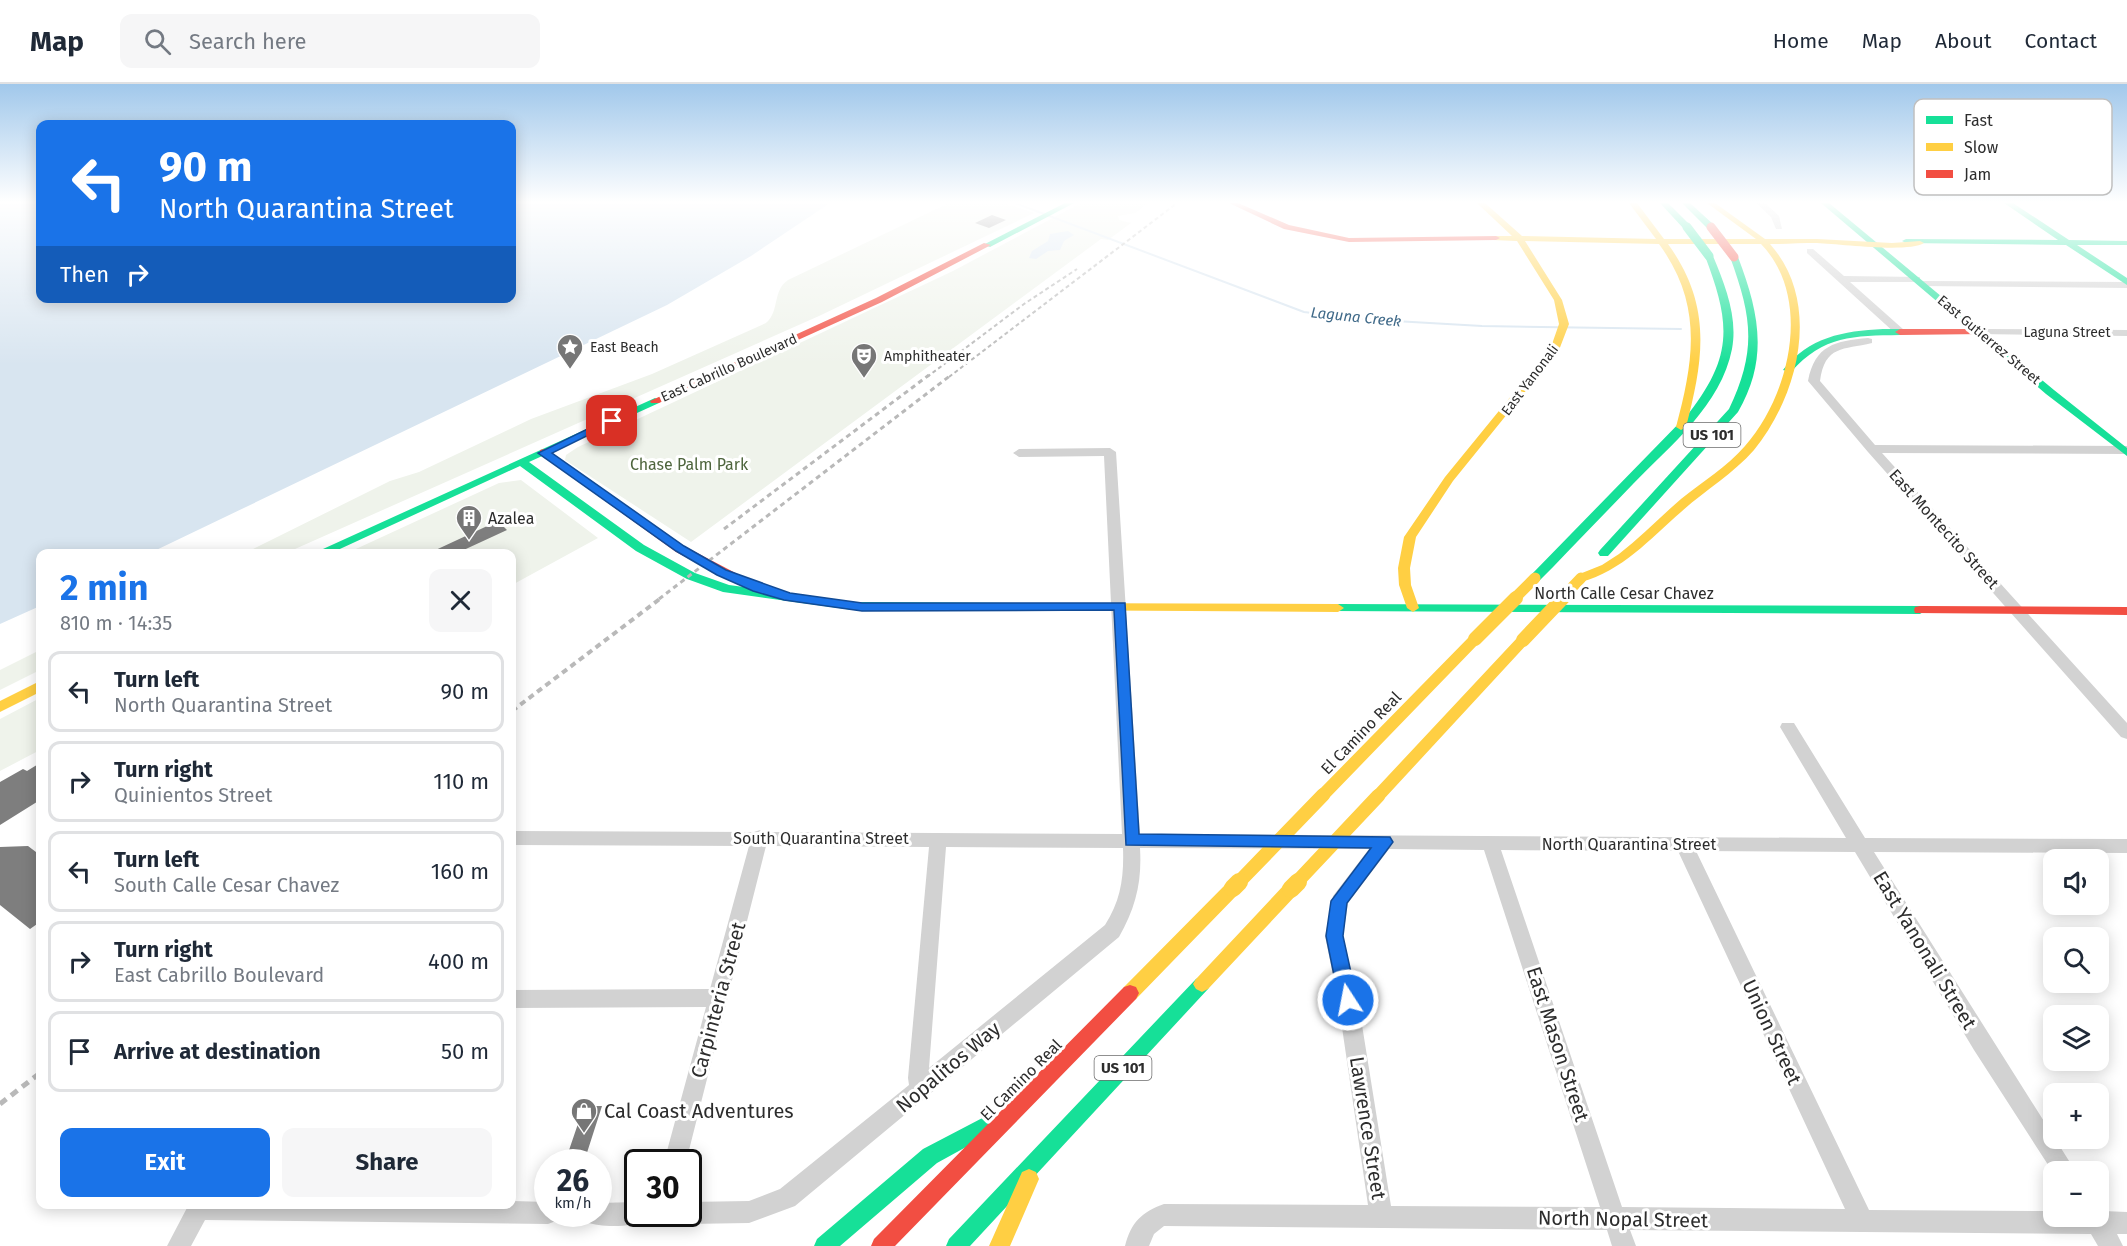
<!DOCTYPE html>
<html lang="en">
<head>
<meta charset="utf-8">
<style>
	:root { --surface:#fff; --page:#f6f6f7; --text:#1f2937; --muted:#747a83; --line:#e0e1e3; --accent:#1a73e8 }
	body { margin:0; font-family:"Fira Sans",sans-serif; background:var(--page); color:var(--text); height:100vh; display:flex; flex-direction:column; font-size:22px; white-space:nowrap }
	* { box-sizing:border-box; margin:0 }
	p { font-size:20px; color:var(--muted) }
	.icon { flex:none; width:33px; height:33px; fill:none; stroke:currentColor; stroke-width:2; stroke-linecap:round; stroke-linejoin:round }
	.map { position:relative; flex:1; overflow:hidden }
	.drawer { position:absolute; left:36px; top:465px; width:480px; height:660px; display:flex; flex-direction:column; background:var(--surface); border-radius:12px; box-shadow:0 3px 15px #0003 }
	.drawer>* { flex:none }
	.banner { position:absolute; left:36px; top:36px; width:480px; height:183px; border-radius:12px; box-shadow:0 3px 15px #0003; background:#1a73e8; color:#fff; overflow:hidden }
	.buttons { position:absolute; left:2043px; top:765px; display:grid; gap:12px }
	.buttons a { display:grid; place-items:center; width:66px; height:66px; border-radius:12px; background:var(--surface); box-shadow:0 3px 15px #0003; font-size:30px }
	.speed { position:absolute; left:534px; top:1065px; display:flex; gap:12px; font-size:30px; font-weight:700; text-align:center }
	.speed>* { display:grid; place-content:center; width:78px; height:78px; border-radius:50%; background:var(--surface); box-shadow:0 3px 15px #0003; line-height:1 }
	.speed small { font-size:15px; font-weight:400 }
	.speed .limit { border:3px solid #111; border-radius:9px; background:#fff; color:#111 }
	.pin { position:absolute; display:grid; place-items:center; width:51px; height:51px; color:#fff; margin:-26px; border-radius:12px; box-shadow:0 3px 9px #0006 }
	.me { position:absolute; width:66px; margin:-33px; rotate:349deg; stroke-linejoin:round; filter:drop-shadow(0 0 4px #0008) }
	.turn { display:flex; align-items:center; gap:21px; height:126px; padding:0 24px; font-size:27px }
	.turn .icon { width:78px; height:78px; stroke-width:2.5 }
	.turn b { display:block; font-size:42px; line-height:51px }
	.then { display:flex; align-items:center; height:57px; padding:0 24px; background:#0003; gap:12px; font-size:22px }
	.round { display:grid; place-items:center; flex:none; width:63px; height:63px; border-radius:12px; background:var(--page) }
	.head { display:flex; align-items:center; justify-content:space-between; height:102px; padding:0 24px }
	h1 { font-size:36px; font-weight:700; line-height:45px; color:var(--accent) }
	.button { display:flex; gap:12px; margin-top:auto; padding:12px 24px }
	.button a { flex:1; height:69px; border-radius:12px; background:var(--accent); color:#fff; font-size:24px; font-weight:700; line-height:69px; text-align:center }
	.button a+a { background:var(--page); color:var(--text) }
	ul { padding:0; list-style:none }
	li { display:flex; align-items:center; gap:18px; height:81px; margin:0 12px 9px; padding:0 12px; border:3px solid var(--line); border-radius:12px }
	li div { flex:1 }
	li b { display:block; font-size:22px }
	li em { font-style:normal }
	header { display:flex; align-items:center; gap:36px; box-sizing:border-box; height:84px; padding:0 30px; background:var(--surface); border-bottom:2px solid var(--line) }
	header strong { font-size:28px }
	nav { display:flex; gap:33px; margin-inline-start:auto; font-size:21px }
	.search { width:420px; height:54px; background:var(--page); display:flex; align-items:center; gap:15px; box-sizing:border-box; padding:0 21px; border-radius:12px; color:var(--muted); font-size:22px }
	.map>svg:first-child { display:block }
	.green { fill:#eff3eb }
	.water { fill:#d8e5f0 }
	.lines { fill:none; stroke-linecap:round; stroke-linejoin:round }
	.stream { stroke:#d8e5f0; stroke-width:2 }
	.building { fill:#7e7e7e }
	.street { fill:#d2d2d2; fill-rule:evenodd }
	.fast { fill:#16e098; fill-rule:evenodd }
	.slow { fill:#ffcf43; fill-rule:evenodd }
	.jam { fill:#f24e42; fill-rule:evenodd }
	.rail-far3 { stroke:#b9b9b9; stroke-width:2; stroke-dasharray:4 3; stroke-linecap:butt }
	.rail-far2 { stroke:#b9b9b9; stroke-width:3; stroke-dasharray:5 4; stroke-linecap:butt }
	.rail-far1 { stroke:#b9b9b9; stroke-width:4; stroke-dasharray:6 4.5; stroke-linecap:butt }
	.rail { stroke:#b9b9b9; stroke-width:5; stroke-dasharray:8 6; stroke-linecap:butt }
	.fast-bridge { stroke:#16e098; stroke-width:9 }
	.slow-bridge-far2 { stroke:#ffcf43; stroke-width:11 }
	.slow-bridge-far1 { stroke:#ffcf43; stroke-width:14 }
	.slow-bridge { stroke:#ffcf43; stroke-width:18 }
	.jam-bridge { stroke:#f24e42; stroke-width:9 }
	.route { fill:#1a73e8; stroke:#114b97; stroke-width:1.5 }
	.labels { text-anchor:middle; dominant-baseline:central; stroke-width:6; stroke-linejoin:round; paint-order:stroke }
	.far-street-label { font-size:14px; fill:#2d2d2d; stroke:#fff }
	.far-poi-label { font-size:14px; fill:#2d2d2d; stroke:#fff; text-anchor:start }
	.far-water-label { font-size:15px; font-style:italic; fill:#406a89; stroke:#fff }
	.shield { fill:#fff; stroke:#6c6c6c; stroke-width:1.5 }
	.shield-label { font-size:15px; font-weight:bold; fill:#2d2d2d }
	.park-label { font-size:16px; fill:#4e653d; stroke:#fff }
	.poi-label { font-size:16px; fill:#2d2d2d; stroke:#fff; text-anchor:start }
	.street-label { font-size:16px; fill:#2d2d2d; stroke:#fff }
	.near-street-label { font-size:20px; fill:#2d2d2d; stroke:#fff }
	.near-poi-label { font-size:20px; fill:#2d2d2d; stroke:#fff; text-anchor:start }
	.key { fill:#fff; stroke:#c0c0c0; stroke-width:1.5 }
	.key-label { font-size:16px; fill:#2d2d2d }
</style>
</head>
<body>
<header>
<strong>Map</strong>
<div class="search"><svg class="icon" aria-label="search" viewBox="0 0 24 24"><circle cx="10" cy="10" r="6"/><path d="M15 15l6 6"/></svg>Search here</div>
<nav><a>Home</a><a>Map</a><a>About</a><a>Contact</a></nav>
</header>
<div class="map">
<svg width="2127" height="1162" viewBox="0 0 2127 1162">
	<rect width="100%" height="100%" fill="#fff"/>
	<path class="green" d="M949,119H1005L1034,129L819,232L286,469L243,470L390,397L419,388L531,335L652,290L766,239C780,227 772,207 788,196Z
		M1081,119H1149L1135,129L1118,132L1119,136L1131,139L1108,156L1101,155L691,458L565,376L566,371L578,363L953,187Z
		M521,396L598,454L512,501V470H345L499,399Z
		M40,566V586L0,606V586Z
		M40,614V666L0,687V635Z"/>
	<path class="water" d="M0,119H40V214H512V119H830L751,172L667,221L150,469L40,470V522L0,540Z
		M1068,147L1074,151L1064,157L1060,166L1048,167L1036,175L1029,174L1032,167L1048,157L1050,150Z"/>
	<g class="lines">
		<path class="stream" d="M1015,119L1304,228L1360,235L1482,242L1681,245"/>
	</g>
	<path class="building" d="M992,131L1006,136L989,144L975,139Z
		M498,437L507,446L455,470H427Z
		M40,679V716L0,741V698L23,685L27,687Z
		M28,762L40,771V838L30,845L0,821V763Z
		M584,1022H602L584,1078H565Z"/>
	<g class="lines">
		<path class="street" d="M1756,119H1765L1779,132L1782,145H1776L1771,133Z
			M1807,165H1813L1844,192L1920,193V197L1917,198H1850L1904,246V250H1896L1807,169Z
			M1923,197L2127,198V204L1920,202L1918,200Z
			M1981,245L2127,246V252L1977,250V246Z
			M1868,254L1872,255V259C1843,266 1825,261 1820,297L1875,361L2127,362V370L1882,369L2127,639V655L2121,653L1868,368L1808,297C1815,261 1835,257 1868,254Z
			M1110,364L1116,368L1140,750L1846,754L1780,643L1782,639H1794L1865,754L2127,755V769L1874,768L2076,1088H2054V1090L1974,966L1855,768L1696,767L1869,1126L2054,1127V1132H2098V1123L2103,1127L2127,1128V1150H2117L2123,1162H2098L2091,1150L1630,1146L1636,1162H1612L1607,1146L1164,1142L1154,1150L1149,1162H1125C1131,1138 1142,1128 1164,1120L1368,1121L1338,916L1325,852L1333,812L1369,765L1140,764C1142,798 1136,823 1119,853L795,1122L749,1139L688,1140L680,1137L677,1130H688V1118L749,1117L780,1105L909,1001L908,994L929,763L766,762L686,1078H664L706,923L512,924V906L710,905L749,762L512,761V747L754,748L760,746L766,748L1122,750L1104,372L1019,373L1013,369L1019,365ZM946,763L1123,764C1124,793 1121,816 1105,841L929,984ZM1389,765L1484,766L1600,1123L1391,1122L1358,916L1343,852L1348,819ZM1501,766L1678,767L1845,1125L1622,1123Z
			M512,1117L548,1118V1130H559L556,1137L548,1140L205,1136L191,1162H167L189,1120H512Z
			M638,1118V1130H649L646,1137C631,1143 602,1144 586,1138L583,1130H598V1119Z"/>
		<path class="fast" d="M1065,119H1074L990,163L983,161Z
			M1660,119H1668L1690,141V145H1684Z
			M1682,119H1690L1714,141V145H1708Z
			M1821,119H1829L2054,306L2127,364V372L2046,310Z
			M2004,119H2013L2069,156L2127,157V161H2077L2127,194V201L2066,161L1906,159L1902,157L1906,155L2058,156Z
			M1706,170L1713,172C1725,201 1738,233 1732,265C1721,321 1671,361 1633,400C1607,427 1580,455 1554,482L1539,497H1531L1529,494L1531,491L1689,329C1734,271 1730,238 1705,172Z
			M1734,170L1738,173C1759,228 1769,275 1738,328L1608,472H1600L1598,469L1600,466L1729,325C1757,266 1752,233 1730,173Z
			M1883,245H1900L1905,248L1900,251C1853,252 1824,251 1791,288L1783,286C1809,253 1843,247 1883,245Z
			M655,314L660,317L659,319L529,378L644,461L695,489L729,501L853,518L1027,519L1033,523L1027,527L853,526L723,508L687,495L636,467L520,382L329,470H312Z
			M1338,520L1920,522L1926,526L1920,530L1333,527L1332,524L1333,521Z
			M1202,892L1208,895L1211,900L1208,905L970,1162H946L949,1155L1196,895Z
			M990,1030L997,1032L1000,1039L997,1046L937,1079L840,1162H814L817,1155L923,1065Z"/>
		<path class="slow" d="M1477,119H1485L1522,152L1656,155L1629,119H1637L1664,155H1756L1707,119H1715L1765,155H1817L1892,159L1920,157L1924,159C1908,169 1840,160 1817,159C1801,159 1786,160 1770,160C1822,218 1799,311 1754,366C1733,390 1704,407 1681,428C1650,455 1622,487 1581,498L1577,497L1575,494L1577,491L1602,481L1619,470C1641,453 1660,433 1681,415C1702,398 1727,383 1745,362C1790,311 1813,214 1761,160H1668C1712,221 1704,274 1686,343L1681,346L1676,343C1694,276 1703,220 1659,160L1525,157L1562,216L1569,240L1559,266L1453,397L1416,453L1410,484L1411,501L1419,524L1413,528L1407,524L1399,501L1398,484L1404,453L1445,393L1551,263L1559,240L1554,216L1517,157L1493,156L1492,154L1496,152H1512Z
			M1027,519L1338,520L1344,524L1338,528L1022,526L1021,523L1022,520Z
			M1475,551L1482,555L1480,558L1328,715L1323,717L1318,715L1315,711L1318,707L1470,552Z
			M1523,552L1530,556L1528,559L1383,716L1378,718L1373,716L1370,712L1373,708L1518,553Z
			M40,597V608L0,628V617Z
			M1233,797L1239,799L1241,804L1239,809L1136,915L1130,917L1124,915L1121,909L1124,903L1227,799Z
			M1291,798L1297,800L1299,805L1297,810L1208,905L1202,908L1196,905L1193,900L1196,895L1285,800Z
			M1029,1085L1036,1088L1039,1095L1010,1162H989L1022,1088Z"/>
		<path class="jam" d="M1229,119H1238L1289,141L1349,154L1496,152L1500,154L1496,156L1349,158L1284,145Z
			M984,159L991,161L882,218L659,319H651L650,317L876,214Z
			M1981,245L1986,248L1984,250L1900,251L1895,248L1900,245Z
			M544,365L684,462L747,495L749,498L747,501H739L676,468L540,370V366Z
			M1920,522L2127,523V531L1915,529L1914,526L1915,523Z
			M1130,901L1136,903L1139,909L1136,915L895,1162H871L874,1155L1124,903Z"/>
		<path class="rail-far3" d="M927,293L1024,220L1077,185
			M949,293L1177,119"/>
		<path class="rail-far2" d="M724,445L929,291
			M659,515L951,291"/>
		<path class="rail-far1" d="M512,627L661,514"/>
		<path class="rail" d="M0,1020L40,989"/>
		<path class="fast-bridge" d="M1687,143L1709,172"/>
		<path class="slow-bridge-far2" d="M1514,515L1535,494
			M1561,515L1581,494"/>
		<path class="slow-bridge-far1" d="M1475,555L1516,514
			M1523,556L1563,514
			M1238,799L1323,711
			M1296,799L1378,712"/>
		<path class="slow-bridge" d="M1233,804L1239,798
			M1291,805L1298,798"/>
		<path class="jam-bridge" d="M1711,143L1734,173"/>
	</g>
	<linearGradient id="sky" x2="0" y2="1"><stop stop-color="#a1c8eb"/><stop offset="0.42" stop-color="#fff"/><stop offset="1" stop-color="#fff" stop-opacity="0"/></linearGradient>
	<rect width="2127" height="281" fill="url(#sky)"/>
	<path class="route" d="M608,335L617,337L552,369L684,462L726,486L790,509L862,519H1125L1139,750L1390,753L1393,758L1390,762L1347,819L1343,852L1357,916L1354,921L1348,924L1342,921L1339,916L1326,852L1331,817L1371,764L1126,761L1114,526L862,527L784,516L753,507L717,491L676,467L538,369Z"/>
	<defs>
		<g id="sight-pin" transform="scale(1.35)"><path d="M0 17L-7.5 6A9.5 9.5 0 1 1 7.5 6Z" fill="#767676" stroke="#fff"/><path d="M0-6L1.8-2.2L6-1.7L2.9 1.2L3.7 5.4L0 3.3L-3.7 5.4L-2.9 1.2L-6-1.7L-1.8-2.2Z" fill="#fff"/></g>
		<g id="theatre-pin" transform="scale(1.35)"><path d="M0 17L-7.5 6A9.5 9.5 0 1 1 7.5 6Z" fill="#767676" stroke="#fff"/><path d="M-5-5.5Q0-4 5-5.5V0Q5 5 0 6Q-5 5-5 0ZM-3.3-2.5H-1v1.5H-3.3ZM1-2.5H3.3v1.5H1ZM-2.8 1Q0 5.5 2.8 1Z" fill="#fff"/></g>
		<g id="building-pin" transform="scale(1.35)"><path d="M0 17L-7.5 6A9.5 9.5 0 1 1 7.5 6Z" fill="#767676" stroke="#fff"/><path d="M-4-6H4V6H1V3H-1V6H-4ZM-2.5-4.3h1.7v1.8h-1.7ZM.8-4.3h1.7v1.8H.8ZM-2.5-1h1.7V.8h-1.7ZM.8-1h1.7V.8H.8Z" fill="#fff"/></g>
		<g id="shop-pin" transform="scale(1.35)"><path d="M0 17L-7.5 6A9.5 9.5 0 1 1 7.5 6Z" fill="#767676" stroke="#fff"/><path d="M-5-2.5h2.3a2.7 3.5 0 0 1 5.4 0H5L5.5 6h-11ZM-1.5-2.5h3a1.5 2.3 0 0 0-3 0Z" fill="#fff"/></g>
	</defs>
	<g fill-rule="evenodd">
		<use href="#sight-pin" x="570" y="263"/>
		<use href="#theatre-pin" x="864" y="272"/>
		<use href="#building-pin" x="469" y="434"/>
		<use href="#shop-pin" x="584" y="1027"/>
	</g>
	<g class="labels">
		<g class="far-street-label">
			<text x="2067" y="248">Laguna Street</text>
			<text transform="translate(1989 256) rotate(40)">East Gutierrez Street</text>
			<text transform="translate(729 284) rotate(-24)">East Cabrillo Boulevard</text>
			<text transform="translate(1530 296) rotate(-53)">East Yanonali</text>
		</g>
		<g class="far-poi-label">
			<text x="590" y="263">East Beach</text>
			<text x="884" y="272">Amphitheater</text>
		</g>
		<g class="far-water-label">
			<text transform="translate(1356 233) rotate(6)">Laguna Creek</text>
		</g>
		<g class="shield">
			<rect x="1683.5" y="339" width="57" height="24" rx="4.5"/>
			<rect x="1094.5" y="972" width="57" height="24" rx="4.5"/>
		</g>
		<g class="shield-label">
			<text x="1712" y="351">US 101</text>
			<text x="1123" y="984">US 101</text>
		</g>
		<g class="park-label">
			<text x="689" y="380">Chase Palm Park</text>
		</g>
		<g class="poi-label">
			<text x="488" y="434">Azalea</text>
		</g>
		<g class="street-label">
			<text transform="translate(1944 445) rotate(48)">East Montecito Street</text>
			<text x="1624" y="509">North Calle Cesar Chavez</text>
			<text transform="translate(1361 649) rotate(-46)">El Camino Real</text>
			<text x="821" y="754">South Quarantina Street</text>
			<text x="1629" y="760">North Quarantina Street</text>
			<text transform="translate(1021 996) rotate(-45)">El Camino Real</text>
		</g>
		<g class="near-street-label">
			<text transform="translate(1925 866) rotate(59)">East Yanonali Street</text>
			<text transform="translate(718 916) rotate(-75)">Carpinteria Street</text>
			<text transform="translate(1772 948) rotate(65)">Union Street</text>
			<text transform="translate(1558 960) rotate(72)">East Mason Street</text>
			<text transform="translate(948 983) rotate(-40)">Nopalitos Way</text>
			<text transform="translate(1368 1044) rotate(81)">Lawrence Street</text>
			<text transform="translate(1623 1135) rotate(1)">North Nopal Street</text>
		</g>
		<g class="near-poi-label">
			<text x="604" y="1027">Cal Coast Adventures</text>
		</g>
	</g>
	<rect x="1914" y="15" width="198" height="96" rx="9" class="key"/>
	<rect x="1926" y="32" width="27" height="8" fill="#16e098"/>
	<rect x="1926" y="59" width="27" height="8" fill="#ffcf43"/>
	<rect x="1926" y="86" width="27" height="8" fill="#f24e42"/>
	<g class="key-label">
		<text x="1964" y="42">Fast</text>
		<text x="1964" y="69">Slow</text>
		<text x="1964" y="96">Jam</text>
	</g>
</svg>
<div class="buttons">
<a><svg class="icon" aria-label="sound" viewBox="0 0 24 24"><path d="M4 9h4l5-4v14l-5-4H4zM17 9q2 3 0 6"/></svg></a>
<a><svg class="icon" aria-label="search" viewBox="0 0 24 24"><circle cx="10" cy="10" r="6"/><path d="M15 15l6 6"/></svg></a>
<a><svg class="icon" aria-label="layers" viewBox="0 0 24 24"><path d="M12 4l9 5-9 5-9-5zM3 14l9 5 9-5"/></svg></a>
<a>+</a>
<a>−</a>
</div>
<div class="speed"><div>26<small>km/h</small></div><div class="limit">30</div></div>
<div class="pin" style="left:612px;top:337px;background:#d93025"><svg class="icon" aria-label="arrive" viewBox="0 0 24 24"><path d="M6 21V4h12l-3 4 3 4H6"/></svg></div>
<svg class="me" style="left:1348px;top:916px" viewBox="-20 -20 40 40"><circle r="17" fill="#1a73e8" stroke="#fff" stroke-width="3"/><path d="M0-11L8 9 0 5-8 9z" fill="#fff"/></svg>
<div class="banner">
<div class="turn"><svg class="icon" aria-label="left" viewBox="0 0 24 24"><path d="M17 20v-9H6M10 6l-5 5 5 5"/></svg><div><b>90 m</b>North Quarantina Street</div></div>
<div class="then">Then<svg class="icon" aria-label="right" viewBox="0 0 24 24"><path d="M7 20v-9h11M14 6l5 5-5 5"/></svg></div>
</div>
<section class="drawer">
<div class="head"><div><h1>2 min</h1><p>810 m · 14:35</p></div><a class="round"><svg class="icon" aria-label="close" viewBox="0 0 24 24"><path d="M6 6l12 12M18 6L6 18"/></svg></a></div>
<ul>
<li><svg class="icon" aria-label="left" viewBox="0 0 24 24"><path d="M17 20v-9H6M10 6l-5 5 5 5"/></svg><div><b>Turn left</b><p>North Quarantina Street</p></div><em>90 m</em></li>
<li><svg class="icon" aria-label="right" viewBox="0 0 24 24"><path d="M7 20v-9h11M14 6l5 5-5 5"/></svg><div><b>Turn right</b><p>Quinientos Street</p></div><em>110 m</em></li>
<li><svg class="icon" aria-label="left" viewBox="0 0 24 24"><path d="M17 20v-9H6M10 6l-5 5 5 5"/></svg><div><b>Turn left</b><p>South Calle Cesar Chavez</p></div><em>160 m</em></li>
<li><svg class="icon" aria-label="right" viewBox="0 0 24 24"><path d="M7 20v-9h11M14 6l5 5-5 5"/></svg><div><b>Turn right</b><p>East Cabrillo Boulevard</p></div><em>400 m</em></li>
<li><svg class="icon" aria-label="arrive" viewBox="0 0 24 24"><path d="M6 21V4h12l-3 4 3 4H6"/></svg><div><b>Arrive at destination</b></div><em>50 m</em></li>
</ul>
<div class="button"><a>Exit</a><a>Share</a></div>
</section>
</div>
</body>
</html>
